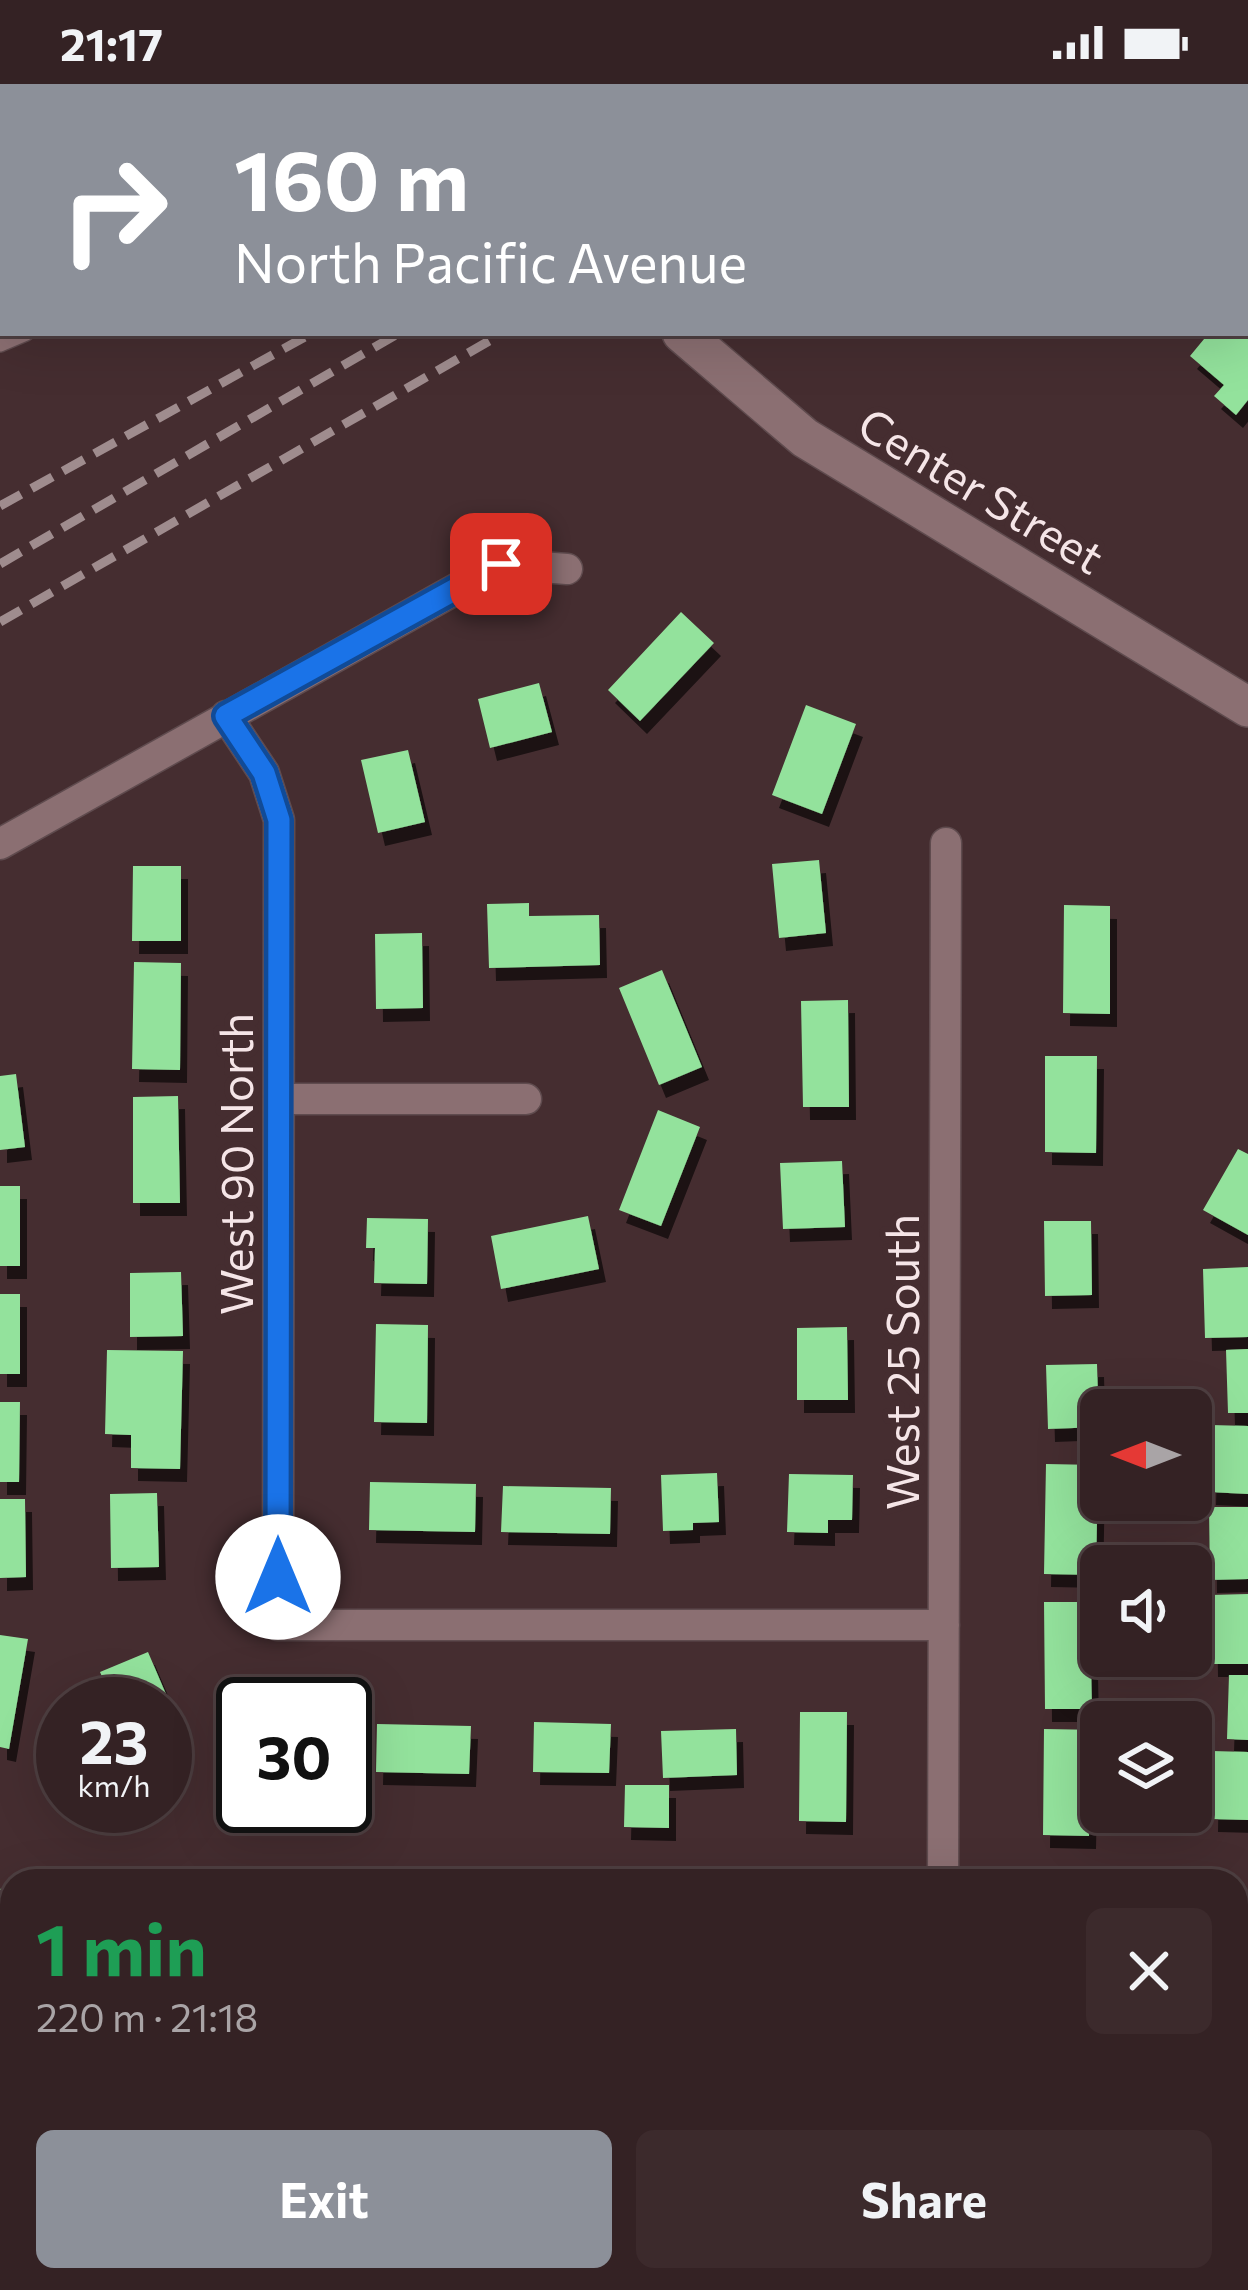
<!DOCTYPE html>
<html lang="en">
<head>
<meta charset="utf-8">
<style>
	:root { --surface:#342224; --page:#3c2a2c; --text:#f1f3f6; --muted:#a9a4a6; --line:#4e3f41; --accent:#8c9099 }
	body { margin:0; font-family:Commissioner,sans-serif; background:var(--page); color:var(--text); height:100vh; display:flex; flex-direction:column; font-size:45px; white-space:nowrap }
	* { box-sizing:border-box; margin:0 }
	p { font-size:39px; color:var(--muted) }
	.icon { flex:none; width:66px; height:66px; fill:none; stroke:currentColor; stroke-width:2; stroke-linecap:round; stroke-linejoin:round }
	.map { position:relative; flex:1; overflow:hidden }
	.details { position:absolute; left:0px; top:1785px; width:1248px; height:423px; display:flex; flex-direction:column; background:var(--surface); border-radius:36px 36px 0 0; box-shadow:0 12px 48px #0002,0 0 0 3px var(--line) }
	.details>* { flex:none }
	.banner { position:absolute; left:0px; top:0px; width:1248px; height:252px; box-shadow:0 12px 48px #0002,0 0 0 3px var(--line); background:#8c9099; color:#fff; overflow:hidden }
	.needle { width:78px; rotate:270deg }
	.tools { position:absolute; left:1080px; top:1305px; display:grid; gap:24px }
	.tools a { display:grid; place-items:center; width:132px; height:132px; border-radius:18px; background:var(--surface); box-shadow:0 12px 48px #0002,0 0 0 3px var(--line); font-size:60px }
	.speed { position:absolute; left:36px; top:1593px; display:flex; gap:24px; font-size:60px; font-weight:700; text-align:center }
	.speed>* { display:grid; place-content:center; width:156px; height:156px; border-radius:50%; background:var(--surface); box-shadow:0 12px 48px #0002,0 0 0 3px var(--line); line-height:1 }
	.speed small { font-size:30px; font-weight:400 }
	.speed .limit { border:6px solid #111; border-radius:18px; background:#fff; color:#111 }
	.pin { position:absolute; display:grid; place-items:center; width:102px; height:102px; color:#fff; margin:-51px; border-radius:24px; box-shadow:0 6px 18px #0006 }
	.me { position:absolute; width:132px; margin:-66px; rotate:0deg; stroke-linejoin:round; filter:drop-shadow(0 0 9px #0008) }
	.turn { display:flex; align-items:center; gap:42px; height:252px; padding:0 36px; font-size:54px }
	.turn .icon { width:156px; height:156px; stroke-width:2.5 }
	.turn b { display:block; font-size:84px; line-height:102px }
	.round { display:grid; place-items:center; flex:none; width:126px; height:126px; border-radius:18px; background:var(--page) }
	.headline { display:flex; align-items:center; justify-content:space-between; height:204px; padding:0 36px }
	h1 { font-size:72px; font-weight:700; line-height:90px; color:#1e9e55 }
	.action { display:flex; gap:24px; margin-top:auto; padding:24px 36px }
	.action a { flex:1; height:138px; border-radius:18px; background:var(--accent); color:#fff; font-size:48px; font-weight:700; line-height:138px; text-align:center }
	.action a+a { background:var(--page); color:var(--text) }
	.status { display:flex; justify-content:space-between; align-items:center; height:84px; padding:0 60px; background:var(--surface); direction:ltr }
	.status svg { height:33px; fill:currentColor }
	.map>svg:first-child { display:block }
	.building { fill:#93e29c; filter:url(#shadow) }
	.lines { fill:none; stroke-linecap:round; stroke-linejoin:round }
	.service-casing { stroke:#5f4b4e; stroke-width:18 }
	.minor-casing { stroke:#5f4b4e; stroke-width:33 }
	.tertiary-casing { stroke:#5f4b4e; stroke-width:42 }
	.path { stroke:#937e81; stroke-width:6; stroke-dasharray:9 6; stroke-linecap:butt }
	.service { stroke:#8b6f72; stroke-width:15 }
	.minor { stroke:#8b6f72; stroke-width:30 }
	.tertiary { stroke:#8b6f72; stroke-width:39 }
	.rail { stroke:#9f8c8e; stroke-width:9; stroke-dasharray:24 12; stroke-linecap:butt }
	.route-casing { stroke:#114b97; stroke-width:30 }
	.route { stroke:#1a73e8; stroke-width:21 }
	.labels { text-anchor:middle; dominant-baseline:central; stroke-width:12; stroke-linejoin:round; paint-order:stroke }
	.street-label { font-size:45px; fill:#f5e5e7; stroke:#452d30 }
</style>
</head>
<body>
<div class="status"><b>21:17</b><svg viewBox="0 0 49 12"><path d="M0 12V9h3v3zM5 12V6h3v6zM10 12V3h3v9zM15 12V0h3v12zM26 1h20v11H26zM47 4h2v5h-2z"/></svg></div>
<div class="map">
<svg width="1248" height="2206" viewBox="0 0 1248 2206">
	<defs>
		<filter id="shadow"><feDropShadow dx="7" dy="13" stdDeviation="0" flood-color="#0009"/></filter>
	</defs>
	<rect width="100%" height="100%" fill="#452d30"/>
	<path class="building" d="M1209,249H1248V316L1236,331L1214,312L1224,301L1190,272Z
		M681,528L714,559L640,637L608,606Z
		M539,599L552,648L490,664L478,615Z
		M806,621L856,640L822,730L772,711Z
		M408,666L425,738L378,749L361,676Z
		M819,776L826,849L779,854L772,780Z
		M133,782H181V857H132Z
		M529,819V832L599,831L600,881L489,884L487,820Z
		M1064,821L1110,822V930L1063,929Z
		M422,849L423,924L376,925L375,850Z
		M134,878L181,879L180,986L132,985Z
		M662,886L702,983L659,1001L619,904Z
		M848,916L849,1023H803L801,917Z
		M1045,972H1097L1096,1069L1045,1068Z
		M16,990L25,1063L0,1066V992Z
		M178,1012L180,1119H133V1013Z
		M658,1026L700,1043L661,1142L619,1126Z
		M1238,1065L1248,1070V1151L1203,1126Z
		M842,1077L845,1143L783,1145L780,1079Z
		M0,1102H20V1182H0Z
		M588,1132L599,1185L501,1205L491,1152Z
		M367,1134L428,1135L427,1200L374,1199L375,1164H366Z
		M1044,1137H1091L1092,1211L1045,1212Z
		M1248,1183V1253L1205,1254L1203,1185Z
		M181,1188L183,1252L130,1253V1189Z
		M0,1210H20V1290H0Z
		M376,1240L428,1241L427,1339L374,1338Z
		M847,1243L848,1316H797V1244Z
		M1248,1265V1329H1228L1226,1266Z
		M107,1266L183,1267L180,1385L131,1384V1351L105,1350Z
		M1097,1280L1099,1343L1048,1345L1046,1281Z
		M0,1318H20L19,1398H0Z
		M1211,1341L1248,1342V1410L1209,1408Z
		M1046,1380L1098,1381L1096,1491L1044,1490Z
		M717,1389L719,1438L693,1439V1446L663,1447L661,1391Z
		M789,1390L853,1391L852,1436H828V1449L787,1448Z
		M370,1398L476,1400L475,1448L369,1446Z
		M503,1402L611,1404L610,1450L501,1448Z
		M157,1409L159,1483L111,1484L110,1410Z
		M0,1415H25L26,1493L0,1494Z
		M1209,1423H1248V1495L1210,1496Z
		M1248,1510V1580H1211L1210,1511Z
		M1044,1518H1101V1572H1108L1109,1579H1091L1092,1625H1045Z
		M0,1551L28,1555L9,1665L0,1663Z
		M148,1568L186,1657L165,1666V1620H114L100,1588Z
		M1229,1591H1248V1656L1227,1655Z
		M800,1628H847L846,1738L799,1737Z
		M534,1638L611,1640L609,1689L533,1688Z
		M377,1640L471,1642L469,1690L376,1688Z
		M736,1645L737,1691L663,1694L661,1647Z
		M1044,1645L1101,1646V1702H1090L1089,1752L1043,1751Z
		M1212,1667L1248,1668V1736L1211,1735Z
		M625,1701H669V1744L624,1743Z
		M12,1801V1859L0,1863V1805Z
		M1248,1809V1856L1236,1837V1817Z
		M1236,1868L1248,1894V1913L1236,1918Z
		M1040,2196H1091V2206H1039Z"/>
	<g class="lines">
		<g class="service-casing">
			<path id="service" d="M312,0L313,3
				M0,260L26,249"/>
		</g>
		<g class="minor-casing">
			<path id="minor" d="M1245,59L1248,63
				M226,632L264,689L279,736L278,1541H944
				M0,760L501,480L567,485
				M279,1015H526
				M943,1797L946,759
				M1236,2006L1248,2000
				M81,2196V2206
				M526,2196V2206
				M941,2206V2196"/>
		</g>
		<g class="tertiary-casing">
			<path id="tertiary" d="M496,0L497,3
				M682,249L805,354L1248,623"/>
		</g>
		<path class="path" d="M1070,3L1075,0"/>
		<use href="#service" class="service"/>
		<use href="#minor" class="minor"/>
		<use href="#tertiary" class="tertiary"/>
		<path class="rail" d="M760,3L765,0
			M828,3L833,0
			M931,3L937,0
			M0,422L312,249
			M0,480L399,249
			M0,538L503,249"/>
	</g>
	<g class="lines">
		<g class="route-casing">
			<path id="route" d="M278,1493L279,736L264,689L226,632L501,480"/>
		</g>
		<use href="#route" class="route"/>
	</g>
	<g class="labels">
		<g class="street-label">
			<text transform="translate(982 405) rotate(31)">Center Street</text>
			<text transform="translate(234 1080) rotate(-90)">West 90 North</text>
			<text transform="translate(900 1278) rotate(-90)">West 25 South</text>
		</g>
	</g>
</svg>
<div class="tools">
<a><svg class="needle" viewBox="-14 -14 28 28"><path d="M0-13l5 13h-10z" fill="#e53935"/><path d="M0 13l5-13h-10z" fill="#a9a4a6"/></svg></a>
<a><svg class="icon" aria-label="sound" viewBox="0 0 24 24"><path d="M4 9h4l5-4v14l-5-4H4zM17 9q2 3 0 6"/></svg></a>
<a><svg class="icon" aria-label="layers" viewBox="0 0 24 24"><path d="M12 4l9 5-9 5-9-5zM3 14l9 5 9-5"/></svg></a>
</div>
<div class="speed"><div>23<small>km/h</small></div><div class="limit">30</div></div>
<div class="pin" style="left:501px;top:480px;background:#d93025"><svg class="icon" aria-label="arrive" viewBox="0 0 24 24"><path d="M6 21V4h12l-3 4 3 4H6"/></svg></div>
<svg class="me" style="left:278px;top:1493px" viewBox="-20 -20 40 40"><circle r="19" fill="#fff"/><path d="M0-13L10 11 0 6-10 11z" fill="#1a73e8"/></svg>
<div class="banner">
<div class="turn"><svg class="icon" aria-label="right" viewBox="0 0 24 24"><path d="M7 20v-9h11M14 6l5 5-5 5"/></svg><div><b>160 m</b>North Pacific Avenue</div></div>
</div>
<section class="details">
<div class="headline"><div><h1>1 min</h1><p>220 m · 21:18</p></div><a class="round"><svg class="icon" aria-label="close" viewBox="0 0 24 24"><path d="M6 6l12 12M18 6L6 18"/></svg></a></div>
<div class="action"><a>Exit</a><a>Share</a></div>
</section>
</div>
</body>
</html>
